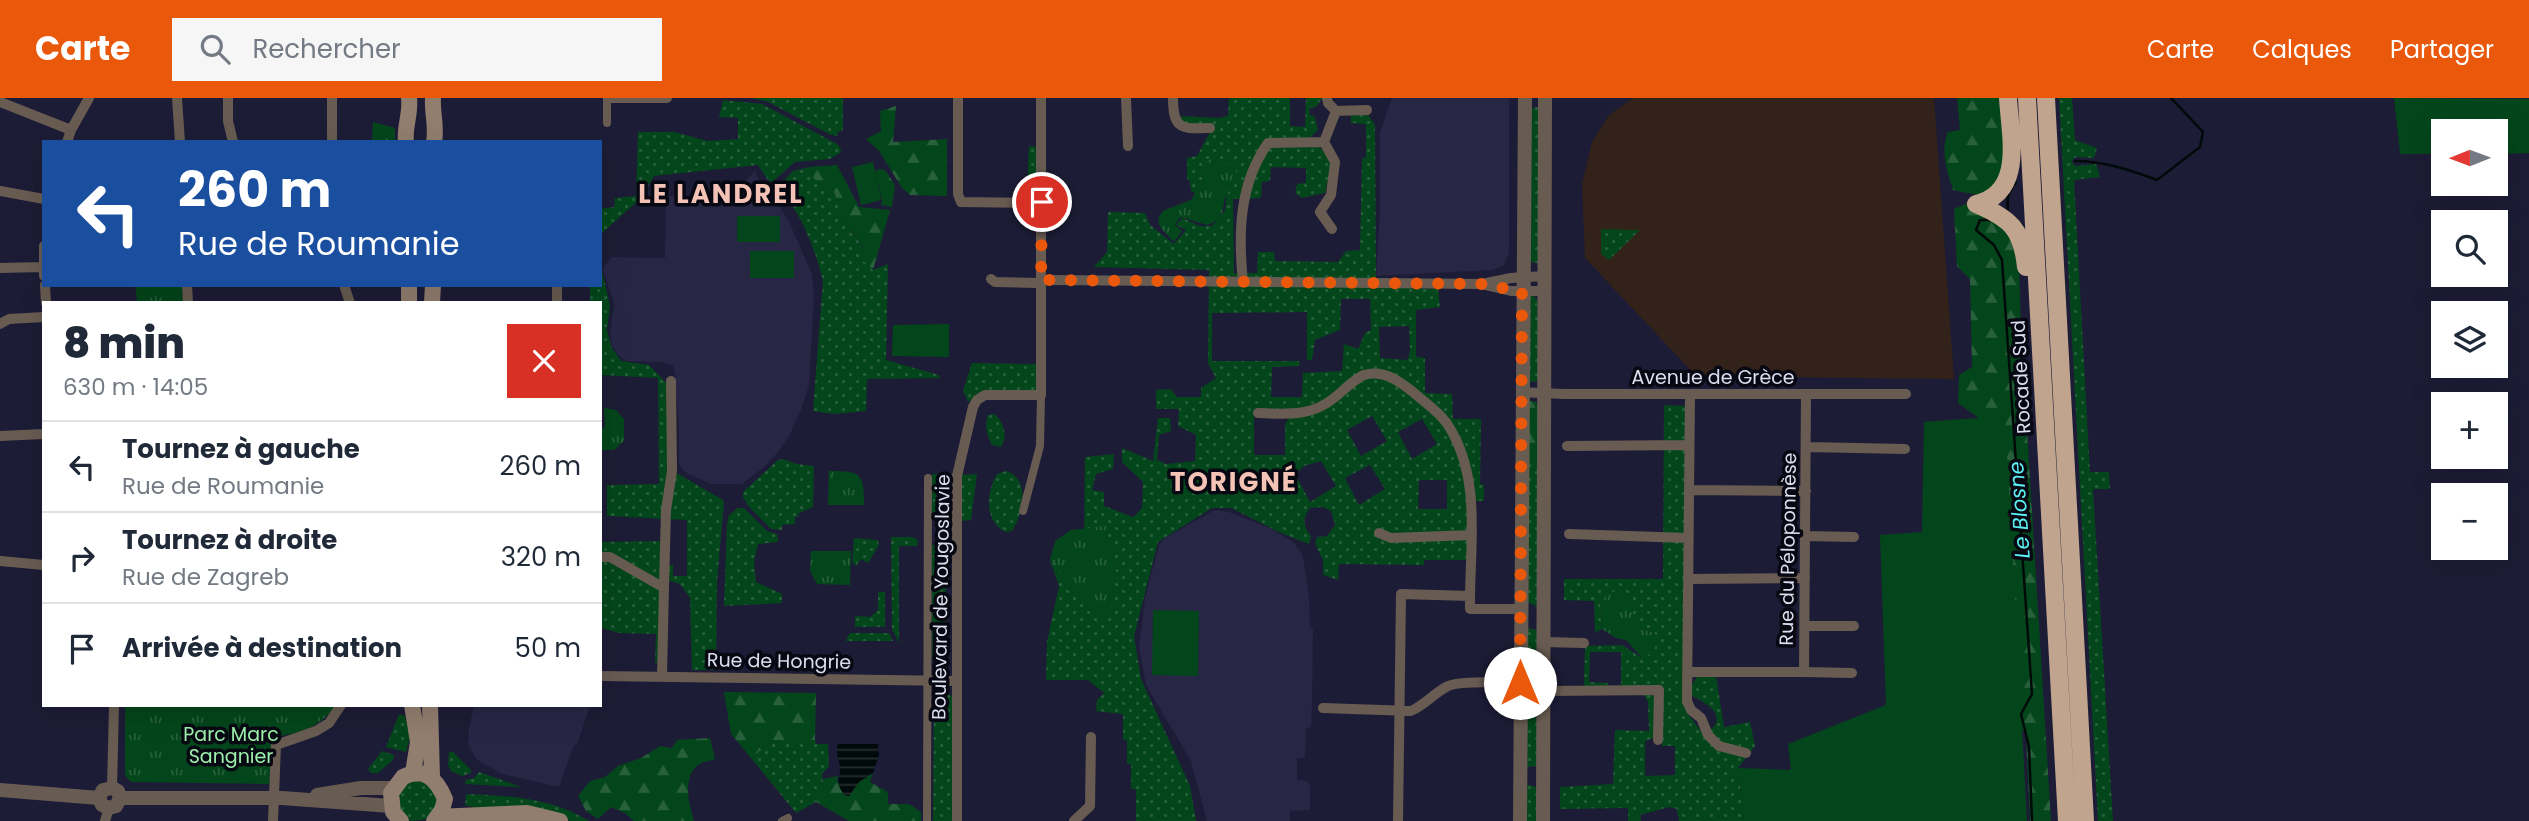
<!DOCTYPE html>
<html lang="fr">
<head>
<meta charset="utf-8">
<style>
	:root { --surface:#fff; --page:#f6f6f7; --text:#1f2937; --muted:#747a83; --line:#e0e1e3; --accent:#ea580c }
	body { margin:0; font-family:Poppins,sans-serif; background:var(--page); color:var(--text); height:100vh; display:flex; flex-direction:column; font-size:26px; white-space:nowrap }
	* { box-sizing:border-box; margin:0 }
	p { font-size:23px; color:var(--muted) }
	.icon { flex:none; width:38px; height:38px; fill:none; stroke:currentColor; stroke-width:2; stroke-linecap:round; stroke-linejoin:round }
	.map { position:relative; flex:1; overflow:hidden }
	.drawer { position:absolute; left:42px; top:203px; width:560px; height:406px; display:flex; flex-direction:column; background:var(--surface); border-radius:0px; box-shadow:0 7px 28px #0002 }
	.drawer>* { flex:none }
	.top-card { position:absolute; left:42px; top:42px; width:560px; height:147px; border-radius:0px; box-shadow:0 7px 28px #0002; background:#1a4fa0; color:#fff; overflow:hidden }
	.needle { width:46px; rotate:269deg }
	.fabs { position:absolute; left:2431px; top:21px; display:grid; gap:14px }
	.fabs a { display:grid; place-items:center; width:77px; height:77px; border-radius:0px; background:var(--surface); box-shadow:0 7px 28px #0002; font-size:35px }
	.pin { position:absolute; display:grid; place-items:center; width:60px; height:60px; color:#fff; margin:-30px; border:4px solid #fff; border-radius:50%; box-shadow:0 2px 7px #0007 }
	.me { position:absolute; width:77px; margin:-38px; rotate:0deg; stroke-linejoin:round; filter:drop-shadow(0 0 5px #0008) }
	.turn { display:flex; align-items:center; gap:24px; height:147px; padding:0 21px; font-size:32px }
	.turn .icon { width:91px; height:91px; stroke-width:2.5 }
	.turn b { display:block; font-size:49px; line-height:60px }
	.round { display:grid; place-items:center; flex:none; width:74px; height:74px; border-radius:0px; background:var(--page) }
	.summary { display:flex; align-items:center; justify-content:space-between; height:119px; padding:0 21px }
	h1 { font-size:42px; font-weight:800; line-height:52px }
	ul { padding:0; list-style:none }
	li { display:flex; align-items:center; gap:21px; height:91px; padding:0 21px; border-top:2px solid var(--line) }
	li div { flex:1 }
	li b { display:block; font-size:26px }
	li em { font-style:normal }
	header { display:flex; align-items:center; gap:42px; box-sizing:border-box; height:98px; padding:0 35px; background:var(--accent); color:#fff }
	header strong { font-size:33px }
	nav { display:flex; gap:38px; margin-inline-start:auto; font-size:24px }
	.search { width:490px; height:63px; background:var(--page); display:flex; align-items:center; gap:18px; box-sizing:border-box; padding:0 24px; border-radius:0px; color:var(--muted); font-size:26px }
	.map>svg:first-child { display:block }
	.built { fill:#272645 }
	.medical { fill:#33221a }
	.grass { fill:url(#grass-dots); fill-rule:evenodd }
	.forest { fill:url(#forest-firs) }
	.park { fill:url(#park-tufts) }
	.garden { fill:#04461b }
	.water { fill:url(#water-rules) }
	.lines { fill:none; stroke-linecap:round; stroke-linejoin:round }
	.stream { stroke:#010a0a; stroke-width:2.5 }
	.pedestrian { stroke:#685c52; stroke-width:8 }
	.minor { stroke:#685c52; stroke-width:10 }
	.tertiary { stroke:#685c52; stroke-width:14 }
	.secondary { stroke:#927e6f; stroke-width:16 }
	.trunk { stroke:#c0a48e; stroke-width:18 }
	.route { stroke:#ea580c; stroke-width:12; stroke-dasharray:0 21.6 }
	.labels { text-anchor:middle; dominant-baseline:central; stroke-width:7; stroke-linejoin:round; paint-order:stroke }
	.street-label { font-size:19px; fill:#dcdeef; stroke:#080813 }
	.park-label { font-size:19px; fill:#9df1ab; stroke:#080813 }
	.water-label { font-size:21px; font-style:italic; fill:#5cf2f4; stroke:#080813 }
	.district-label { font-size:26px; font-weight:bold; letter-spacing:2px; fill:#f5c3b6; stroke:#080813 }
</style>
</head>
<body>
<header>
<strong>Carte</strong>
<div class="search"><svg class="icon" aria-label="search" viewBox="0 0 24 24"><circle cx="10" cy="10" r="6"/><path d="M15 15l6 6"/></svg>Rechercher</div>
<nav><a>Carte</a><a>Calques</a><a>Partager</a></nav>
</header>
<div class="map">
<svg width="2529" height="723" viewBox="0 0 2529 723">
	<defs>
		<pattern id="grass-dots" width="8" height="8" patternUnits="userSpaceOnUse" patternTransform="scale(1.75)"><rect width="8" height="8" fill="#04461b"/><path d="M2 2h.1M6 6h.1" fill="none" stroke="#28603c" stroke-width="1.8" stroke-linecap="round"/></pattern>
		<pattern id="forest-firs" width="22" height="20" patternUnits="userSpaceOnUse" patternTransform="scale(1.75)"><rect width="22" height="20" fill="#04461b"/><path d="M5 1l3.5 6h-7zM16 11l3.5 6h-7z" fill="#28603c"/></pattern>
		<pattern id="park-tufts" width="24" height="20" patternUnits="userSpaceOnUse" patternTransform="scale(1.75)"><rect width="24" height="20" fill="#04461b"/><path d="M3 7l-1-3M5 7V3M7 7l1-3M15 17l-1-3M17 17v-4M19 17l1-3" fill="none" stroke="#28603c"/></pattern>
		<pattern id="water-rules" width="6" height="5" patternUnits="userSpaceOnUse" patternTransform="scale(1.75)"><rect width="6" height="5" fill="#010a0a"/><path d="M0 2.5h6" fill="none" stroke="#252d2e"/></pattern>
	</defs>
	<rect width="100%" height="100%" fill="#1d1c36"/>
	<path class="built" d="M1392,0H1509V155L1503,168L1492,172L1376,178L1380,116V34Z
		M755,73L762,88L780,109L790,126L812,176L814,197L809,287L801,312L789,338L778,354L764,369L742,386H711L686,375L679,366V334L675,275L673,268L663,264L626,263L619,258L612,248L610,233L614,207L603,171L611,159L665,160L666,98L730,99Z
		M1215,412L1229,414L1272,431L1294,445L1303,458L1309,499L1310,530H1313L1312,606L1311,629L1306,630L1305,660H1297V682L1307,683L1310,688V712L1290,713V723H1207L1191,663L1146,587L1139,549L1145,500L1159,447L1165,440Z
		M474,607H590L577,647H574L559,689L502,676L476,661L468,646L469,630Z"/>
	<path class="medical" d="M1633,0H1934L1954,281L1696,278L1585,160L1582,86L1592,44L1609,17Z"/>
	<path class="grass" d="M752,0H843V32L838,34L837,38L831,37L768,4Z
		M1229,0H1290V28L1305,29L1306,0H1322L1317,8L1309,11L1310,17L1315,19L1318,32L1307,42L1328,55L1331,69L1325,95L1302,100L1295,95L1297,86L1306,85V70L1271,69L1270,83L1262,84L1261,100L1233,101L1234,175H1257L1258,154H1274L1275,163L1338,164L1346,153L1360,152L1362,61L1366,59V26L1351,25V16L1367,15L1375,27L1376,189L1438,191L1440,209L1416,212V259L1425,260V295L1452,296L1453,321H1481L1480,386L1484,387V403H1475L1467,462H1424V467L1339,466L1338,482L1323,477V462L1315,446L1317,439L1327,438L1335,427L1331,413L1323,409L1310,410C1302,421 1303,428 1311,438L1309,446L1281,435L1231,410H1212L1158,444L1134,538L1141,581L1190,688L1196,723H1136V691H1131V666H1127V642H1123V616L1096,613L1097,602L1104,595L1088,582H1046L1047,544L1059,488L1050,462L1084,454L1085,359L1114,356L1113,371L1096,376L1092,392L1104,394V408L1133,419L1142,410L1143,384L1122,364V350L1153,363L1158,320H1170L1171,333L1159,337L1157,362L1166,366L1195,363L1196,337L1178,328L1179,311H1156V292L1171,291L1177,299H1201V290L1216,280L1208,265L1209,172L1094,169L1107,154L1108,114L1145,115L1150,127L1174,146L1186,132L1176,127L1182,120L1200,128H1212C1216,123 1224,116 1225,111C1227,105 1225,100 1228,94C1234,83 1242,76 1229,66C1222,61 1215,60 1208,63L1201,76L1204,82L1196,96L1191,93L1190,83L1187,81V60L1197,58L1210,34L1183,27L1181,18L1219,20L1228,18ZM1341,201H1370L1371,232L1365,235L1358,251L1344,246L1342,273L1303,275L1302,299H1271L1272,269L1300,268L1299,263H1212V215L1307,214V262H1312L1315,242L1340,232ZM1409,228L1410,251L1408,262L1380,260L1379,229ZM1254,311L1285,312L1288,321L1285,327V357H1254ZM1372,318L1387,343L1361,358L1347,332ZM1422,321L1437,346L1412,361L1398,334ZM1321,363L1336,388L1310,404L1295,376L1304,368ZM1370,367L1385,391L1359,407L1345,380ZM1419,382H1447V411H1418Z
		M2059,0H2072L2075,42L2097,50L2094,60L2076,59L2071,63L2075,68L2096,66L2100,79L2074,82L2090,374H2109L2110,391H2093L2113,723H2098Z
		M723,2L762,6L837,46L841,51L840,55L830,61L795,64L772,84L768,82L758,67L654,78L641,100L600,137V111L614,109L615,100L636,98L638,34H674L708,43L738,41V20L719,19Z
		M1536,9L1539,10L1538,165L1530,164V11Z
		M1029,48L1036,49V96H1027Z
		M809,69L814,81L833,91L841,115L863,150L861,161L873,172L888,166L886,262L939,277L940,280L867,281L866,313L834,316L813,313L823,183C819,163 803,120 790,105C787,101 782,97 778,93V89L793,73Z
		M1601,131L1640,132L1609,162L1601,156Z
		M600,165L610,207L607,232L612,250L621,263L649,267L667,286L673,373L723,402L724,405L717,483L716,572H692L690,500L680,486L668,482V467H673V478H687V422L607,418V387L659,386L658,280L600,277V205H590V187H600Z
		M1529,198H1534L1537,202L1540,264L1539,282L1534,284L1529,283Z
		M972,265L1036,266L1037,290L1033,296H976L971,303H968L963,293Z
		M1530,303L1536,304L1540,502L1536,508L1527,504Z
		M1664,307L1685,308L1686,613L1703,636C1731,622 1711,607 1692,598L1691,588L1698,578H1716L1724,629L1750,624L1755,648L1738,670L1744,723H1679L1677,711L1669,709L1640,717L1641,723H1628V710L1560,711V689L1613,686L1615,632L1649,633L1648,604L1640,590L1621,588V554H1590L1589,584L1608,585L1609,590H1584L1585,548L1622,547L1642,560L1655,535L1643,532L1632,522L1600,504L1602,531L1595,535L1594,503L1564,502V481H1663ZM1657,639L1662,643V648H1675V677L1645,678V643Z
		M994,316C1004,323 1008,339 1001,349L992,347C987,337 984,328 988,317Z
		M783,361L797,366L814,368L813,409L799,415L798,419H795V426L782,427V432L771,431L749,409L743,399V394L778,362Z
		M1006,373C1032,381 1022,417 1012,433L1005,434C984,422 986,395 997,376Z
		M932,376H953L952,422L932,421Z
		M977,376L971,422L962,423L961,377Z
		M738,410H744L767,433L777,436L778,444L758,446L754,463L756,484L782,496V505L724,508L727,426L729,417Z
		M891,439H912L918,442L917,448H899V545L892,531Z
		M854,440L878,442L879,447L868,465L861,461L856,468L852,464Z
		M662,443L660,564L655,565L656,536L619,535L602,530L600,444Z
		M932,447H946L945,560H932Z
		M878,494H885V529H855V518L870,519L878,512Z
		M1529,530L1537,532V668L1527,669L1526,534Z
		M850,535H889L893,543H846Z
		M934,589H942L952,599V723H933Z
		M399,616L405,618L407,627H409L410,639L406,654L386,649Z
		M774,642H815L816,646H828L829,668L822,676L823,687L815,700L816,704L796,715L751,660Z
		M382,653L394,657L393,662L378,675H371L368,671Z
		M449,654H453L471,672V675L462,678L451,673L448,667Z
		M479,674L521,689L465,686L466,682L474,680Z
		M416,679L435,690L437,707L427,721L412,723L404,720L394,701L395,695Z
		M1528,687L1538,689L1539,723H1524L1525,690Z
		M466,696C510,698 550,699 589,723H570L558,717L473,709L465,707Z"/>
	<path class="forest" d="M1957,0H2001C2002,32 2015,79 1983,98L1953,92C1947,73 1940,53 1948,34L1960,32Z
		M896,8L893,44L947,41V98L910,97L902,90L879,53L866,41L881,33L880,13Z
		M837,67L859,109L890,112L873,172L861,161L863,149L841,115L833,91L814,81L809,69Z
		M878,71L885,72L895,87L892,109L881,107L882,102L875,74Z
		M1968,105L2007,131L2019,168L2021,234L2051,723H2030L2026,634L1982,610L1994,331L1958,305L1959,277L1972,269L1970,181L1957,168L1954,111Z
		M1530,303L1539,306L1541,368L1525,361L1527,305Z
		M724,594L816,595L815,642H774L751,660L731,636Z
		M710,640L715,661C710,663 702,664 698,667C682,680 689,706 694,723H634L625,715L611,709L598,721L586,713L578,698L590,683L605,679L618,668L641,660L660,648L672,650L677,642Z
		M873,675L870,684L888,694V706H909L921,714V723H849L816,704L815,700L817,690L823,687V681L838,678L837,683L849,698L859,684Z"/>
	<path class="park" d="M373,24L395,30V44H372Z
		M1215,60C1224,62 1240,69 1237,82C1235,88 1229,91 1227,96C1220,110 1228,120 1207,127L1180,119L1175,127L1182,133L1174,144L1160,129L1158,120L1163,113L1191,102L1204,82L1201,76L1207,63Z
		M135,187H182L183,205H135L137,202Z
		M604,310L616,312L624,321V343L614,352H600V333L605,328Z
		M829,373C861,373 864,375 864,407H828Z
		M1106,428L1117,477L1107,526L1050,462L1055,443L1071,432Z
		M811,453H851L850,487L817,486L810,473Z
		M1622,491C1633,501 1634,508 1632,522L1643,532L1655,535L1657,543L1653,555L1642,560L1626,542L1616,540L1602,531L1600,504L1609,495Z
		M125,607H337C317,631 301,635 272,639L269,686L131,684L125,677Z"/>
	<path class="garden" d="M2394,0L2529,1V55L2496,56V33H2443V56H2400Z
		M873,64L881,102L861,107L852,69Z
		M737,118H780V144H737Z
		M750,153H794V180H750Z
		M949,226V259L892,258L893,227Z
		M2005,318L2027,723H1744L1738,670L1791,672L1788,646L1886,607L1880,437L1922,434L1924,324Z
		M1153,512L1199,513L1198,578L1152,577Z"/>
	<path class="water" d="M838,646H878L879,657L873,675L859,684L849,698L844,697C835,683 840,683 840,669C839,660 835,655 838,646Z"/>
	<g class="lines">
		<path class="stream" d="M2075,63C2104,63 2130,72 2157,82L2200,49L2203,34L2171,0
			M2008,114C2007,98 2007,97 2016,84
			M1991,122H1980L1976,132L1994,147L2002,162L2032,596L2021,616L2029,649L2032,723"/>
		<path class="pedestrian" d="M607,25V1
			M1023,413L1040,348L1041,297
			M782,723L788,720
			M927,723L928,380"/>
		<path class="minor" d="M177,0L180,44
			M228,0V23L233,44
			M332,0V44
			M608,0H667
			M958,0V96L961,104L1042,105
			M1126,0L1128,48
			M1173,0C1173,32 1182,31 1210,30
			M1327,0L1328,5L1336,13
			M0,4L71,32
			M1336,13L1367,12
			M67,44L71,32L89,0
			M1324,44L1335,64L1331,97L1320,114L1332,131
			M1324,44L1336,13
			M0,93L44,101
			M44,148V178
			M0,170L43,169
			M991,181L995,184L1037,185L1041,182H1052L1482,186L1511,180L1545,178
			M1243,184C1238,136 1239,86 1268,45L1324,44
			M45,187L46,205
			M187,187L188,205
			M344,187L350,205
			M1485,187L1511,193H1545
			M557,205V187
			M0,226L9,221L44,219
			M1521,294L1564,296H1906
			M1690,296L1687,603L1691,612L1701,620L1708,637L1719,648L1746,655
			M1258,315C1286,316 1311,319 1334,300C1343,293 1354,281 1364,277C1383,271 1399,283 1413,294C1424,304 1440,314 1448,327C1483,382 1469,450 1470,511H1521
			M0,338L44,336
			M1567,348L1689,347
			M1807,349L1905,351
			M1689,392L1806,393
			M1379,435L1391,440L1472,437
			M1569,436L1688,440
			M1806,438L1854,439
			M600,459H610L659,487L664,488L662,578
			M0,463L44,467
			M1688,481L1805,480
			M664,488L666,412L672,373L671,283
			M1805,528H1854
			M1545,544L1584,545
			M1687,574H1804L1806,296
			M1804,574L1852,575
			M600,578L957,583
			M1545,593L1659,592L1658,642
			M1323,610L1411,613C1425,607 1434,595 1448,588C1462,582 1503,585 1520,585
			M112,690L114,607
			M105,723L109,710
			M273,723L276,647L316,633L329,625L341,607
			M957,723V378L973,309L977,302L985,297H1041V0
			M1074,723L1090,708L1091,639
			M1398,723L1401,496L1470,498"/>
		<path class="tertiary" d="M0,692L99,700
			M317,697L361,690H393
			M99,700L103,692L112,690L118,693L120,700
			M99,700L102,707L109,710L116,708L120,700
			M120,700H282L391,708
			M1520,723L1525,0
			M1543,723L1545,0"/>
		<path class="secondary" d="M433,0C432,15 437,29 434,44
			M406,44C404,29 411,16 409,0
			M409,205V187
			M432,205L433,187
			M412,607L418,644L413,675
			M430,607L432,679
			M437,719L527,715L560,723
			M401,723L393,714L391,695L403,679C425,668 437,682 445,701L442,712L434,723"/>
		<path class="trunk" d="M2027,0L2067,723
			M2046,0L2085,723
			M1976,106C2011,121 2022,131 2026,169
			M1976,106C2025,95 2010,37 2008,0"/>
	</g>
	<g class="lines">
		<path class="route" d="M1042,104L1041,182L1482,186L1522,194L1520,585"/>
	</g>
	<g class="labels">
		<g class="street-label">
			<text x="1713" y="279">Avenue de Grèce</text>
			<text transform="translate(2021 279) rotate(-93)">Rocade Sud</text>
			<text transform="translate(1788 451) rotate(-89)">Rue du Péloponnèse</text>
			<text transform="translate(941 499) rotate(-89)">Boulevard de Yougoslavie</text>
			<text transform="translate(779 563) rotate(1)">Rue de Hongrie</text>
		</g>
		<g class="park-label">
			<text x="231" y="636">Parc Marc<tspan x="231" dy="22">Sangnier</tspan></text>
		</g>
		<g class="water-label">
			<text transform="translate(2019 412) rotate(-94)">Le Blosne</text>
		</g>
		<g class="district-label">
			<text x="721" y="96">LE LANDREL</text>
			<text x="1234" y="384">TORIGNÉ</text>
		</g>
	</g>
</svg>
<div class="fabs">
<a><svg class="needle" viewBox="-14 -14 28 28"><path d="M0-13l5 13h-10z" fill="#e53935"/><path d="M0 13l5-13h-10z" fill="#747a83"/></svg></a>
<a><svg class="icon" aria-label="search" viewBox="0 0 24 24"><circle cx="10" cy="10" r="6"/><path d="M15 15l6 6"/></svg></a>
<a><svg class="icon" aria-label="layers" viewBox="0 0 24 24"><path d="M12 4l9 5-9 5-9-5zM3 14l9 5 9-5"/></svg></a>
<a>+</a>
<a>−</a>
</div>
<div class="pin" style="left:1042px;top:104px;background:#d93025"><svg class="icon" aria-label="arrive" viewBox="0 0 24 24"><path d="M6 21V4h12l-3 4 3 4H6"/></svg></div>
<svg class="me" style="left:1520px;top:585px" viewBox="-20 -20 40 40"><circle r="19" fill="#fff"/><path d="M0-13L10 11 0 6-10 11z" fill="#ea580c"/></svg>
<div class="top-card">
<div class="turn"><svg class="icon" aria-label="left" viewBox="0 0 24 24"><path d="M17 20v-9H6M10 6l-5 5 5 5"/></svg><div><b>260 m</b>Rue de Roumanie</div></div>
</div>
<section class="drawer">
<div class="summary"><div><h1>8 min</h1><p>630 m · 14:05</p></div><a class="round" style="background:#d93025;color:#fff"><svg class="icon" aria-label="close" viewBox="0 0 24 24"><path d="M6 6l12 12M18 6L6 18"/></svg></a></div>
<ul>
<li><svg class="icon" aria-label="left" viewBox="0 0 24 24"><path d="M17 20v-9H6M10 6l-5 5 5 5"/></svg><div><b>Tournez à gauche</b><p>Rue de Roumanie</p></div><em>260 m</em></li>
<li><svg class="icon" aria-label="right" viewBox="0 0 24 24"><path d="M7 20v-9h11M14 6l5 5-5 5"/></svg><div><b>Tournez à droite</b><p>Rue de Zagreb</p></div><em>320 m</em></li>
<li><svg class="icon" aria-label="arrive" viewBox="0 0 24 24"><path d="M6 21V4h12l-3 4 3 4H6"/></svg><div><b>Arrivée à destination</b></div><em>50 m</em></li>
</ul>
</section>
</div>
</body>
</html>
